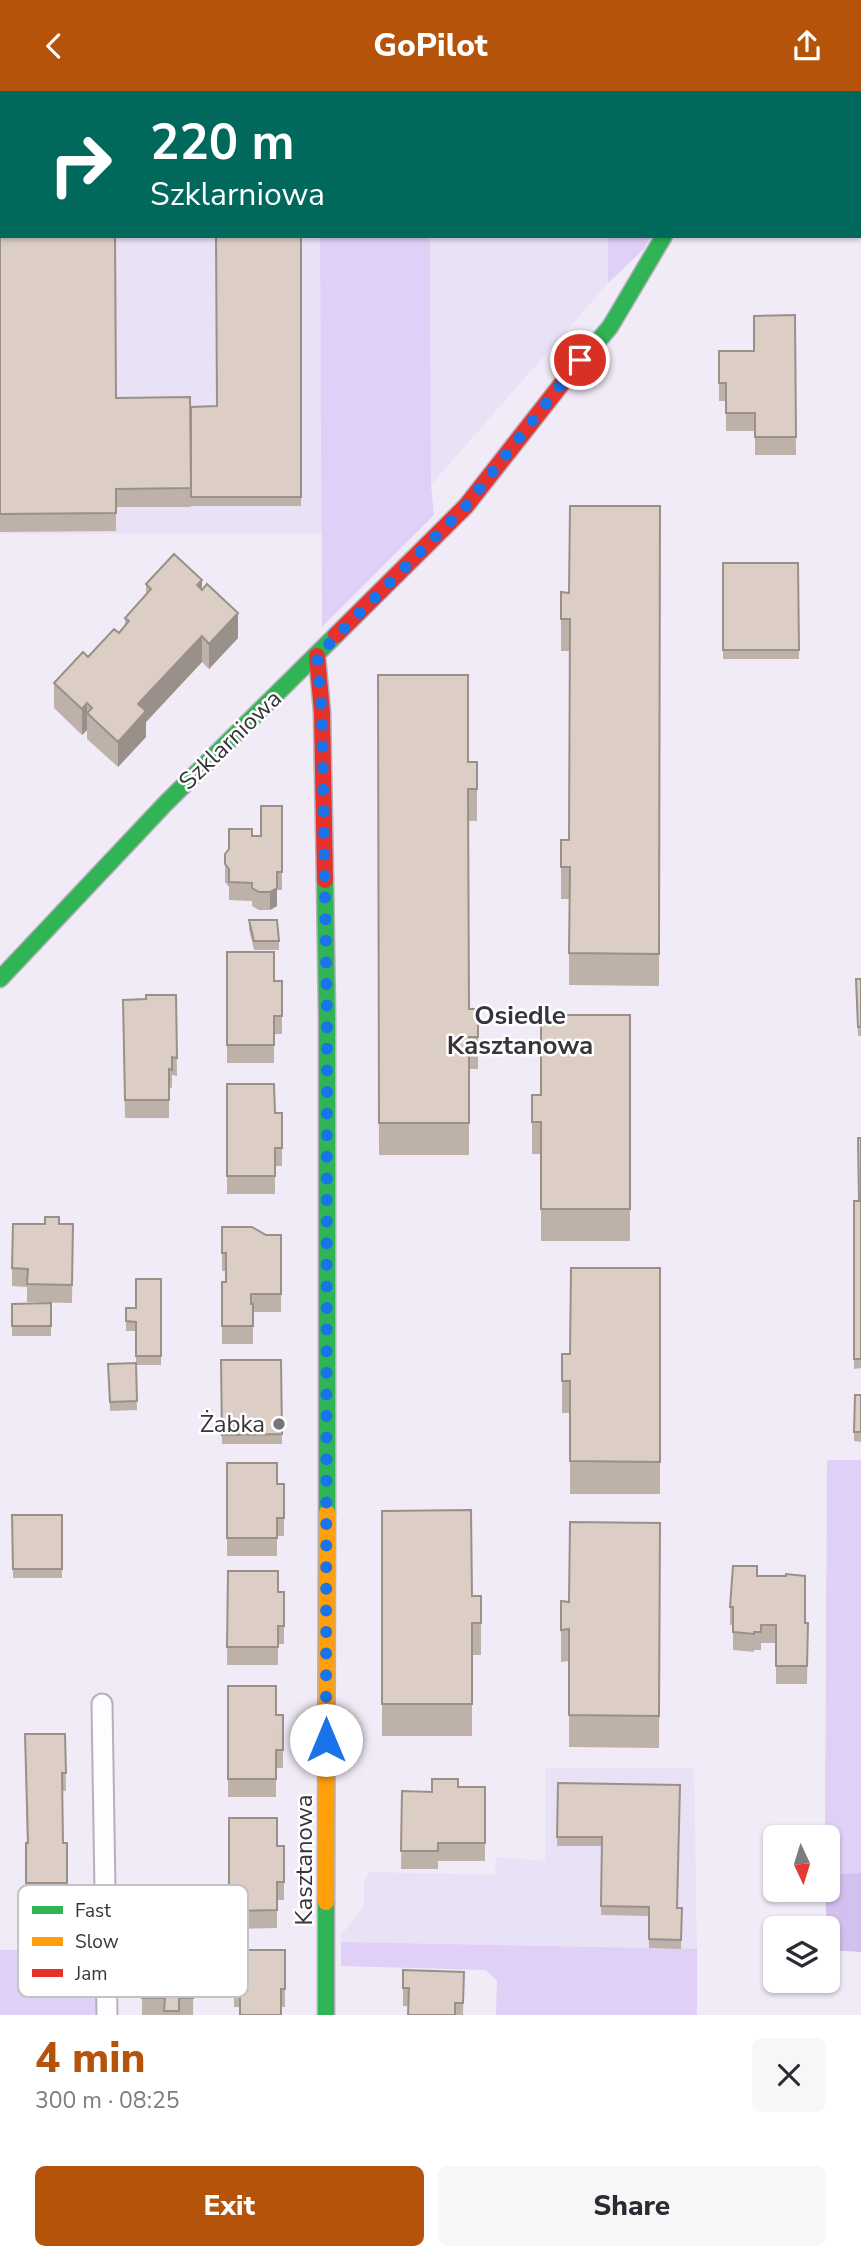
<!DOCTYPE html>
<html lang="en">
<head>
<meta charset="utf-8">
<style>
	:root { --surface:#fff; --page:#f7f7f7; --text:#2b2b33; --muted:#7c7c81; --accent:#b45309 }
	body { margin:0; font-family:"Nunito Sans",sans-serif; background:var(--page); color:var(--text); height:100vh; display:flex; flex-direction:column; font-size:26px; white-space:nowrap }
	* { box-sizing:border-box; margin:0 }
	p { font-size:23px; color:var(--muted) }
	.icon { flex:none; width:38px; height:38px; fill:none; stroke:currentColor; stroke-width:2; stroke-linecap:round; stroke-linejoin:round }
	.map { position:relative; height:1924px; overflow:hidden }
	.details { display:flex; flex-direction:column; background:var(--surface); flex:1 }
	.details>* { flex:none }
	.banner { position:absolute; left:0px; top:0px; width:861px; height:147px; box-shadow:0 2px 5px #0004; background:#00695c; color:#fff; overflow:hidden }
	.needle { width:46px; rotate:176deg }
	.controls { position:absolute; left:763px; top:1734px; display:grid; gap:14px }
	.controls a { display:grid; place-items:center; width:77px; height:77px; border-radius:10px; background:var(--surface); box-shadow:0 2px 5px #0004; font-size:35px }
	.pin { position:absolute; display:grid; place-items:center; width:60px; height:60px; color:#fff; margin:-30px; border:4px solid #fff; border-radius:50%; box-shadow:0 2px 7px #0007 }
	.me { position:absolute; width:77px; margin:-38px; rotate:0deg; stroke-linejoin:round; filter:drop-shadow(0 0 5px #0008) }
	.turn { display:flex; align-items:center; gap:24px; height:147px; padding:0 35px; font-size:32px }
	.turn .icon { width:91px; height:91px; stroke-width:2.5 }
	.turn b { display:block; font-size:49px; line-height:60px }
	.round { display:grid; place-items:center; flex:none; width:74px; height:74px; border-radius:10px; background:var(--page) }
	.overview { display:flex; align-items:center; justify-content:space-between; height:119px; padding:0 35px }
	h1 { font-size:42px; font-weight:800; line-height:52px; color:var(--accent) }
	.cta { display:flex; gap:14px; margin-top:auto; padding:14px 35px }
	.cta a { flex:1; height:80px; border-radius:10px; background:var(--accent); color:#fff; font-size:28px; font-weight:800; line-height:80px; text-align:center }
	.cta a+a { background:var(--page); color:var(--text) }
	header { display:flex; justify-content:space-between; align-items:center; height:91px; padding:0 35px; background:var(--accent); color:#fff; font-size:32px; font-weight:800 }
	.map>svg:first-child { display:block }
	.built { fill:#e9e1f5 }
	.green { fill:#e0cff6 }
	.forest { fill:#d4c0ef }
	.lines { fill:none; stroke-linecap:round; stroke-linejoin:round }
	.lane-casing { stroke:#b5b1b9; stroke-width:23 }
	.street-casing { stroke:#b5b1b9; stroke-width:42 }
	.fast-casing { stroke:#b5b1b9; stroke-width:19 }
	.slow-casing { stroke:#b5b1b9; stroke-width:19 }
	.jam-casing { stroke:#b5b1b9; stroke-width:19 }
	.lane { stroke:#fdfcfe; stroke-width:19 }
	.street { stroke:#fdfcfe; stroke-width:38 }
	.fast { stroke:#30b455; stroke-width:16 }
	.slow { stroke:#ff9f0a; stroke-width:16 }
	.jam { stroke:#e5322d; stroke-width:16 }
	.wall { fill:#bdb1a9 }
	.shaded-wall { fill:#9a908a }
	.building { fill:#dccec5; stroke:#9a908a; stroke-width:2 }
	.route { stroke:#1a73e8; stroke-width:12; stroke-dasharray:0 21.6 }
	.poi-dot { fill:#78747c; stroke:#fff; stroke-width:2.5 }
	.labels { text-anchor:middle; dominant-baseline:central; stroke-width:5; stroke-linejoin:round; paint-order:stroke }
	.street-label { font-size:24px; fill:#37343b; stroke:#fff }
	.poi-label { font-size:24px; fill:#37343b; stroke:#fff; text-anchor:end }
	.neighbourhood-label { font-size:26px; font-weight:bold; fill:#37343b; stroke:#fff }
	.key { fill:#fff; stroke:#c3c2c4; stroke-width:2 }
	.key-label { font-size:19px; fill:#37343b }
</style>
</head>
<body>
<header><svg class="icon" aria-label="back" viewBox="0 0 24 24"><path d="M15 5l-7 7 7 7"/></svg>GoPilot<svg class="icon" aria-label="share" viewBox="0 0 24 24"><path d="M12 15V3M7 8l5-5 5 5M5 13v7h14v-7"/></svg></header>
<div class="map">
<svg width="861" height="1924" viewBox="0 0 861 1924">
	<rect width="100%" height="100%" fill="#f0ebf6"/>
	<path class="built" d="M0,0H319V2H2V145H320L322,442L0,443Z
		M430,145H608V192L431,394Z
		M545,1677H694L697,1858L341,1851V1844L364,1816V1792L369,1781L495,1784L496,1766L545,1770Z"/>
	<path class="green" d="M319,0H429V2H319Z
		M608,0H731L730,2H608Z
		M320,145H430L431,394L434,424L322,536Z
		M608,145H651L644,158L608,192Z
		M827,1369H861V1782L828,1783V1746H825Z
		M341,1851L697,1858V1924H496L497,1890L486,1879L341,1875Z
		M0,1859H98L99,1924H0Z"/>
	<path class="forest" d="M861,1782V1861L828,1859L825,1799H828V1783Z"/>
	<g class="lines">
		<g class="lane-casing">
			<path id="lane" d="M232,0V2
				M102,1613L107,1924"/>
		</g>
		<g class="street-casing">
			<path id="street" d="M748,2L749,0"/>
		</g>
		<g class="fast-casing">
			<path id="fast" d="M564,290L610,236L664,145
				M325,789L327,925V1422
				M0,888L165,713L336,544
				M326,1924V1811"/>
		</g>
		<g class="slow-casing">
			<path id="slow" d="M326,1811L327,1422"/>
		</g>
		<g class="jam-casing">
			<path id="jam" d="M336,544L466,415L564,290
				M317,565L322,621L325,789"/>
		</g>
		<use href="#lane" class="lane"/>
		<use href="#street" class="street"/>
		<use href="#fast" class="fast"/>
		<use href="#slow" class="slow"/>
		<use href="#jam" class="jam"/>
	</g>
	<path class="wall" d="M0,0H189L115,1L116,307L190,306L191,416H116V440L0,441Z
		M301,145V415H191V316L216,315Z
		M795,224L796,364H755V340H726V310H719V260H754Z
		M660,415L659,895L569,894V808H561V749H569L570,560H561V501L569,502Z
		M723,472H798L799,568H723Z
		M146,493L202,498L238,547L209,578L202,571L146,631V646L118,676L87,648V639L82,644L54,617V592L119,542L125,535V527L146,504Z
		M378,584L468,671L477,698V730H469V918L478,946V978H469V1064H379Z
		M282,715V799H277V815L270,819H259L252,815V810L229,809V796L225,791V763L252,745H261Z
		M249,829L279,850V859H254L249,838Z
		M227,861L274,890L282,924V943H274V972H227Z
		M856,888H861V945H858Z
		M176,904L177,985L172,984V997L169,996V1027H125L123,909L146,908Z
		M630,924V1150H541V1063H532V1004H541Z
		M227,993L275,1022H282V1075H275V1103H227Z
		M861,1047V1277L854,1278V1110H859Z
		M59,1133H73L72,1212L27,1211V1196L12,1195V1177Z
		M222,1136L266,1144H281V1221H253V1253H222V1191H226V1180H222Z
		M660,1177V1403H570V1322H562V1263H570Z
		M161,1188V1274H136V1240H126V1227L136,1217Z
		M51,1212V1245H12V1213Z
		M221,1269H281L282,1353H222Z
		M136,1272L137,1319L110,1320L108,1273Z
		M861,1304V1351L854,1350V1341Z
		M227,1372L277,1393H284V1445H277V1465H227Z
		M382,1420L472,1505H481V1564H472V1645H382Z
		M12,1424H62V1487H13Z
		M660,1432L659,1657L569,1656V1570L561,1571V1510L569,1511Z
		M228,1480L278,1501H284V1553H278V1574H227Z
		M757,1485L805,1532H808L807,1593H776V1552H761V1559H754V1561L733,1559V1534H730V1516Z
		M228,1595L276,1624H283V1677H276V1706H228Z
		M25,1643H65L66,1700H62L63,1752H67V1810H26V1752H27Z
		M558,1692L677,1817H682L681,1858L649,1857V1825L601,1824L602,1755H557Z
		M458,1696H485V1770H438V1778H401L402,1700L432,1701Z
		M229,1727L277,1755H284V1809H277V1837L229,1838Z
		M143,1844H194L193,1924H142Z
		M234,1859H285V1916H234Z
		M403,1879L464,1881L463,1924H408V1915H403Z"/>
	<path class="shaded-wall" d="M202,489V515L197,494Z
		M238,522V547L209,578V553Z
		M202,545V571L146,631V646L118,676V651L138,613Z
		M87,612V639L82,644V618Z
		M277,797V815L270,819V801Z"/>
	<path class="building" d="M0,0H115V2H2V145H115L116,307L190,306L191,397L116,398V422L0,423Z
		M464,0H570V2H464Z
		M216,145H301V406H191V316L217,315Z
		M795,224L796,346H755V322H726V292H719V260H754V225Z
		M570,415H660L659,863L569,862L570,776H561V749H569L570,528H561V501L569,502Z
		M174,463L202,489L197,494L202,499L207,493L238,522L209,553L202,545L138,613L146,620L118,651L87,622L92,617L87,612L82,618L54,592L83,561L88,566L114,538L119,542L129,530L125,527L151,498L146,493Z
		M723,472H798L799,559H723Z
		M378,584H468V671H477V698H468L469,918H478V946H469V1032H379Z
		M261,715H282V781H277V797L270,801H259L252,797V792L229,791V778L225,773V763L229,758V738H252V745H261Z
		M249,829H277L279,850H254Z
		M227,861H274V890H282V925H274V954H227Z
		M856,888H861V936H858Z
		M146,904H176L177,967L172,966V979L169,978V1009H125L123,909L146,908Z
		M541,924H630V1118H541V1031H532V1004H541Z
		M227,993H274L275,1022H282V1057H275V1085H227Z
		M858,1047H861V1268H854V1110H859Z
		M45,1126H59V1133H73L72,1194L27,1193L28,1178L12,1177L13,1133H45Z
		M222,1136H252L266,1144H281V1203H251V1213H253V1235H222V1191H226V1162H222Z
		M571,1177H660V1371L570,1370V1290H562V1263H570Z
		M136,1188H161V1265H136V1231L126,1230V1217H136Z
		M51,1212V1235H12V1213Z
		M221,1269H281L282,1343L222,1344Z
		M136,1272L137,1310L110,1311L108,1273Z
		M855,1304H861V1341H854Z
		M227,1372H277V1393H284V1427H277V1447H227Z
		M471,1419L472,1505H481V1532H472V1613H382V1420Z
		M12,1424H62V1478H13Z
		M570,1431L660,1432L659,1625L569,1624V1538L561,1539V1510L569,1511Z
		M733,1475H757V1485H786V1483L805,1485V1532H808L807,1575H776V1534H761V1541H754V1543L733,1541V1516H730Z
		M228,1480H278V1501H284V1535H278V1556H227Z
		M228,1595H276V1624H283V1659H276V1688H228Z
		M25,1643H65L66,1682H62L63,1752H67V1792H26V1752H28Z
		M432,1688H458V1696H485V1752H438V1760H401L402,1700L432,1701Z
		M558,1692L680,1694L677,1817H682L681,1849L649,1848V1816L601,1815L602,1746H557Z
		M229,1727H277V1755H284V1791H277V1819L229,1820Z
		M143,1844H194L193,1907H179V1920H164L165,1907H142Z
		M234,1859H285V1898H281V1924H240V1898H234Z
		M403,1879L464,1881L463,1912H455V1924H408L409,1897H403Z"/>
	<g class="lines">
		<path class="route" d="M326,1649L327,925L322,621L317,565L466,415L580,269"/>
	</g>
	<circle class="poi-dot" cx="279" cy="1333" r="7"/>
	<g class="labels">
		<g class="street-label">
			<text transform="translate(230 649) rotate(-44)">Szklarniowa</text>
			<text transform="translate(304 1769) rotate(-90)">Kasztanowa</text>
		</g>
		<g class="poi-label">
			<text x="265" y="1333">Żabka</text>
		</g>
		<g class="neighbourhood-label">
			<text x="520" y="924">Osiedle<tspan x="520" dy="30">Kasztanowa</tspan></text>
		</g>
	</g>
	<rect x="18" y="1794" width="230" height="112" rx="10" class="key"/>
	<rect x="32" y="1815" width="31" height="8" fill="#30b455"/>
	<rect x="32" y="1846" width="31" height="9" fill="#ff9f0a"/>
	<rect x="32" y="1878" width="31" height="8" fill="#e5322d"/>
	<g class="key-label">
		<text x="75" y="1826">Fast</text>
		<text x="75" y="1857">Slow</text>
		<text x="75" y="1889">Jam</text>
	</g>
</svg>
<div class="controls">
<a><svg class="needle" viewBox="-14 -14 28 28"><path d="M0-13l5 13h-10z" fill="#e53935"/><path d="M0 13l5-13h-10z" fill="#7c7c81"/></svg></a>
<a><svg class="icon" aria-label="layers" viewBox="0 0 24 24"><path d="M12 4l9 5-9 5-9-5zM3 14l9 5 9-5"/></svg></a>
</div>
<div class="pin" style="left:580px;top:269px;background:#d93025"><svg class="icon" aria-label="arrive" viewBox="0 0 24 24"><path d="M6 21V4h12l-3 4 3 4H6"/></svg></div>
<svg class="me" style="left:326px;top:1649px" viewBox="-20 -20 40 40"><circle r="19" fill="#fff"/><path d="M0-13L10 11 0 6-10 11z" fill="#1a73e8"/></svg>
<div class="banner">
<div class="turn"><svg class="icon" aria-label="right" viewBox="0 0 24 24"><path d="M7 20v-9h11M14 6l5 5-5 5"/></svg><div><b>220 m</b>Szklarniowa</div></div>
</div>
</div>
<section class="details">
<div class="overview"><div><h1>4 min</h1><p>300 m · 08:25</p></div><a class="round"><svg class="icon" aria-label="close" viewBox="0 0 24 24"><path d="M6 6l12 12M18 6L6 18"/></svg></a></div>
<div class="cta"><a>Exit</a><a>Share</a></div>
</section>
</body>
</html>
